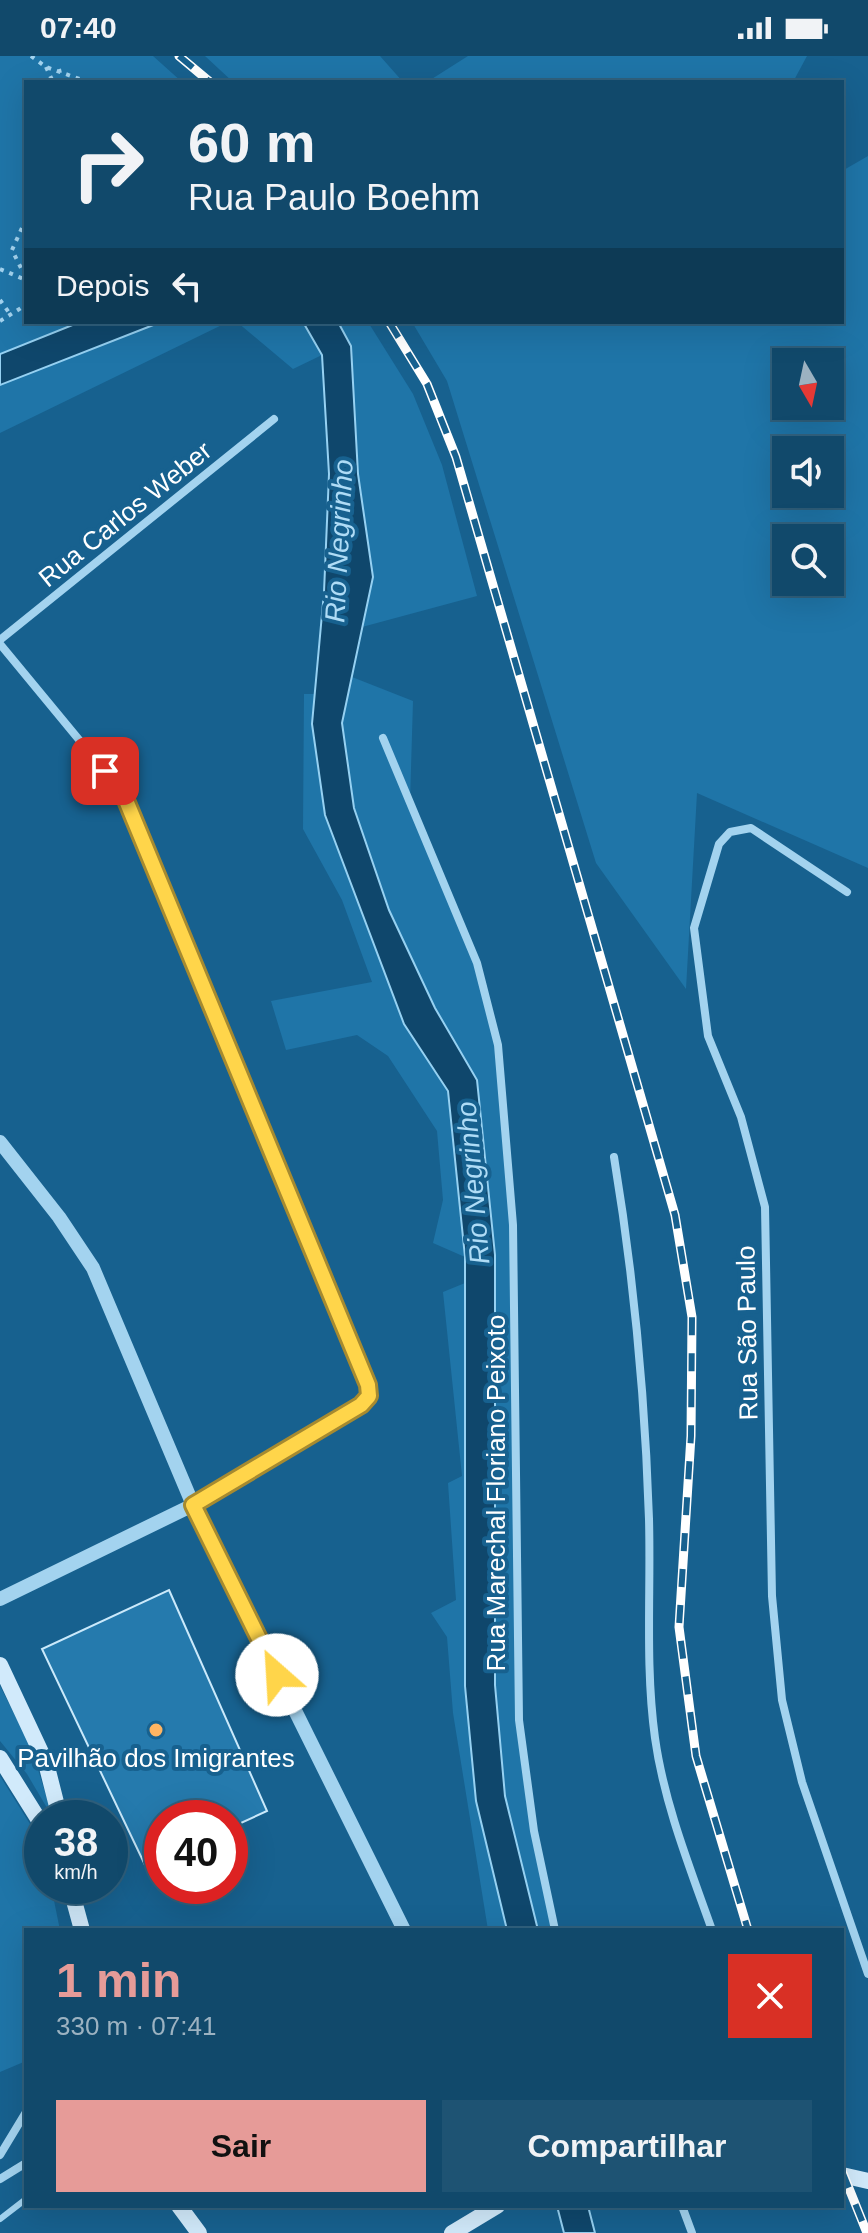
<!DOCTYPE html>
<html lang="pt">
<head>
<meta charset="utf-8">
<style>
	:root { --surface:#11496b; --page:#1e5373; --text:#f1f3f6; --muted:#9cb2c1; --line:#30617e; --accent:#e69b98 }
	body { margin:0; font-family:Arial,sans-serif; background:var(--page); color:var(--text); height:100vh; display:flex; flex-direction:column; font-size:30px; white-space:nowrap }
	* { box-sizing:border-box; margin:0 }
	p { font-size:26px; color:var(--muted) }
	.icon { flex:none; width:44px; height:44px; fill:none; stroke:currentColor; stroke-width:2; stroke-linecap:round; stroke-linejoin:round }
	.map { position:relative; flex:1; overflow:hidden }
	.sheet { position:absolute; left:24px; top:1872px; width:820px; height:280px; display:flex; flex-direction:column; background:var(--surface); border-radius:0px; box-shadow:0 8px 32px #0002,0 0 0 2px var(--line) }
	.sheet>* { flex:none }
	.banner { position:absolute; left:24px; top:24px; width:820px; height:244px; border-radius:0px; box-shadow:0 8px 32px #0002,0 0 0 2px var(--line); background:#11496b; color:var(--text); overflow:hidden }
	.needle { width:52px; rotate:171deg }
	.buttons { position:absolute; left:772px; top:292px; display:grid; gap:16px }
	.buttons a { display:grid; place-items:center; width:72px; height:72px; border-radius:0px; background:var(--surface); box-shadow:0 8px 32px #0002,0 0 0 2px var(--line); font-size:40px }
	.speed { position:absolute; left:24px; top:1744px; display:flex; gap:16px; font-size:40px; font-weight:700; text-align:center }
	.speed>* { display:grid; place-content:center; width:104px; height:104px; border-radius:50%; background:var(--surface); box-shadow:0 8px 32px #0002,0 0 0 2px var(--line); line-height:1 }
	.speed small { font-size:20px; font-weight:400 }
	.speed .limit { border:12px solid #d22; background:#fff; color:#111 }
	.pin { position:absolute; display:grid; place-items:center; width:68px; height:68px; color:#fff; margin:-34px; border-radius:16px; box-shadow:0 4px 12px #0006 }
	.me { position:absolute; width:88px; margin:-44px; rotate:334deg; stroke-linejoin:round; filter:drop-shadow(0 0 6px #0008) }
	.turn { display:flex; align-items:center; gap:28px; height:168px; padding:0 32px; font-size:36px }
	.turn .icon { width:104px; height:104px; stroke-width:2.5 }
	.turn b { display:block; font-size:56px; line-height:68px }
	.then { display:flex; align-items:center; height:76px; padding:0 32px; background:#0003; gap:16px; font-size:30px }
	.round { display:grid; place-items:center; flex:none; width:84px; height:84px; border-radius:0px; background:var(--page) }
	.headline { display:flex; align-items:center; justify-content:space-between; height:136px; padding:0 32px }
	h1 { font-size:48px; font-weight:700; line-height:60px; color:var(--accent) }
	.button { display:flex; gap:16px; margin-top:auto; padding:16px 32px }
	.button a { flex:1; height:92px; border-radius:0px; background:var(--accent); color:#111; font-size:32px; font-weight:700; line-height:92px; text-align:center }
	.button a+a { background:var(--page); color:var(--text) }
	.status { display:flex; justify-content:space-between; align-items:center; height:56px; padding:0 40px; background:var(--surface); direction:ltr }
	.status svg { height:22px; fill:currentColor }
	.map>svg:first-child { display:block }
	.green { fill:#1f75a8; fill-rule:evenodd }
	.water { fill:#0f476c; stroke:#96d1f2; stroke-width:2 }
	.building { fill:#257aad; stroke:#cae9fb; stroke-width:2 }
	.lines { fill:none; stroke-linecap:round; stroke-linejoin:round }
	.path { stroke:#a3d3ef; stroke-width:4; stroke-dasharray:4 6; stroke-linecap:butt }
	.service { stroke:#a3d3ef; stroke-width:6 }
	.minor { stroke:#a3d3ef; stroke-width:8 }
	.tertiary { stroke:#a3d3ef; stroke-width:14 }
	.secondary { stroke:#d1eafb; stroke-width:16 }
	.rail-casing { stroke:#fff; stroke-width:9 }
	.rail { stroke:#17618f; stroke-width:6; stroke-dasharray:18; stroke-linecap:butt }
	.route-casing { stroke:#a68a30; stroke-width:20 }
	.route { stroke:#ffd54a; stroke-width:14 }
	.poi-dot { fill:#ffb562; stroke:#17618f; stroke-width:3 }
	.labels { text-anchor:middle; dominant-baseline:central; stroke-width:8; stroke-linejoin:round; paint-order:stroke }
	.street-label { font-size:26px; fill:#fff; stroke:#17618f }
	.poi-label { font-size:26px; fill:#fff; stroke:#17618f }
	.water-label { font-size:28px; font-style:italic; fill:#afdcf6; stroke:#17618f }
</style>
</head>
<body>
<div class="status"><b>07:40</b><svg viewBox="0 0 49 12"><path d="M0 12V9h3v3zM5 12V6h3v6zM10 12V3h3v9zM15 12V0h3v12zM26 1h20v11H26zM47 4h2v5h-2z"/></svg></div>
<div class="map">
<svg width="868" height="2177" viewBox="0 0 868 2177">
	<rect width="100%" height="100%" fill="#17618f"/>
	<path class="green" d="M0,0H153L182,26H26V266H80L0,298Z
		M205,0H380L403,26H233Z
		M468,0H807L793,26H427Z
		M868,100V812L697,737L686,933L596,807L447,325L412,266H842V115ZM786,306H830V350H786ZM786,394H830V438H786ZM786,482H830V526H786Z
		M161,266H228L0,377V329Z
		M237,266H303L322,299L293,313Z
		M338,266H368L413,338L442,409L477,540L362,571L373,521L358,418L351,290Z
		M352,621L413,645L410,746L490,946L513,1169L516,1558L525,1715L555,1874H538L505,1740L495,1629V1199L477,1025L435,952L389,854L354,752L342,667Z
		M304,638H315L312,668L325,759L404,968L448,1035L465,1201L433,1187L443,1144L437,1075L388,1000L357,979L286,994L271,945L372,926L342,844L303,773Z
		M465,1227V1630L476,1745L507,1874H488L453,1657L447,1581L431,1557L456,1544L448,1427L462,1420L443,1236Z
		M0,1630L31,1691L53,1762L27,1718L0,1685Z
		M0,1720L40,1784L42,1830H51L60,1874H26V2005L0,2016Z"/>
	<path class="water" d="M80,266H161L0,329V298Z
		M303,266H338L351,290L358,418L373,521L342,667L354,752L389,854L435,952L477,1024L495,1199V1629L505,1740L538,1874H507L476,1745L465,1630V1201L448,1035L404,968L325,759L312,668L324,536L329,418L322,299Z
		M557,2150H588L595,2177H564Z"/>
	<path class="building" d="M169,1534L267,1755L230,1772V1762H162V1802L145,1809L42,1593Z"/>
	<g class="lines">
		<path class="path" d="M31,0L46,11L88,26
			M46,11L53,26
			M59,13L62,26
			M26,163L12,194L26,222
			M0,213L26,224
			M0,244L10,258
			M0,265L26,249"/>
		<path class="service" d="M0,2163L26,2143"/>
		<path class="minor" d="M0,584L274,363
			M0,588L123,737L368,1329L369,1340L361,1349L193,1449
			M383,682L477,907L498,989L513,1169L519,1664L534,1775L555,1874
			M847,836L751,772L730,776L719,788L694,872L708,980L741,1061L765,1151L772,1540L782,1644L802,1726L868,1918
			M614,1101C634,1222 645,1340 649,1463C651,1535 645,1610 655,1682C664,1747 690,1812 712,1874
			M0,2099L26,2056
			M0,2123L26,2107
			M682,2150L692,2177"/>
		<path class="tertiary" d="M0,1086L59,1161L93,1212L193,1449L404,1874
			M0,1543L193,1449"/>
		<path class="secondary" d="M0,1609L46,1707L60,1762
			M0,1702L42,1769
			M70,1830L82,1874
			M842,2119L868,2125
			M179,2150L199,2177
			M452,2177L497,2150"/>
		<g class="rail-casing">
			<path id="rail" d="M179,0L210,26
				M389,266L427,328L456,401L675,1159L692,1261L691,1380L679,1571L696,1700L748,1874
				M842,2115L867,2177"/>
		</g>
		<use href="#rail" class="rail"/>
	</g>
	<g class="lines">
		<g class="route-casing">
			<path id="route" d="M105,715L123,737L368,1329L369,1340L361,1349L193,1449L277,1619"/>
		</g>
		<use href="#route" class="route"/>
	</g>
	<circle class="poi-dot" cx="156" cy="1674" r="8"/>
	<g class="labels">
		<g class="street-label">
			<text transform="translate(125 458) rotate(-39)">Rua Carlos Weber</text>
			<text transform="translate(747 1277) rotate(-91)">Rua São Paulo</text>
			<text transform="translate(496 1437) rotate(-90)">Rua Marechal Floriano Peixoto</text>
		</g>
		<g class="poi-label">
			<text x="156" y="1702">Pavilhão dos Imigrantes</text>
		</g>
		<g class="water-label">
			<text transform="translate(339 485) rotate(-87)">Rio Negrinho</text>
			<text transform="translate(473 1127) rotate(-95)">Rio Negrinho</text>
		</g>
	</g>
</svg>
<div class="buttons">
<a><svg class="needle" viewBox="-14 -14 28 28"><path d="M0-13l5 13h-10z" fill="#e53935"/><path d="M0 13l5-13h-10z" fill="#9cb2c1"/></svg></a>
<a><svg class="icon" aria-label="sound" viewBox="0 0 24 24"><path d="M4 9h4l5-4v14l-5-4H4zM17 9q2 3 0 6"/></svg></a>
<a><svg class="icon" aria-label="search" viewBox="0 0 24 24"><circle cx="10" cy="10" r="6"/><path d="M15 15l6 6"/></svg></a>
</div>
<div class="speed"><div>38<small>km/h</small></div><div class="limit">40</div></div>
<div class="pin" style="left:105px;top:715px;background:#d93025"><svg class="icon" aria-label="arrive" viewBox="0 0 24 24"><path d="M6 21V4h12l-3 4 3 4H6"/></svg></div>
<svg class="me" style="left:277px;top:1619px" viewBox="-20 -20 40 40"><circle r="19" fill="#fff"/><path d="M0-13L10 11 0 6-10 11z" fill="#ffd54a"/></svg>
<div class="banner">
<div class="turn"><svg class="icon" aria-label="right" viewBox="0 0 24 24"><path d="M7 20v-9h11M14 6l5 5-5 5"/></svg><div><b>60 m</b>Rua Paulo Boehm</div></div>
<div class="then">Depois<svg class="icon" aria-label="left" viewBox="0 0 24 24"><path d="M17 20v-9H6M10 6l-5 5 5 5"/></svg></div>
</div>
<section class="sheet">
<div class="headline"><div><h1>1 min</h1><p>330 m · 07:41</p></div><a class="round" style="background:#d93025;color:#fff"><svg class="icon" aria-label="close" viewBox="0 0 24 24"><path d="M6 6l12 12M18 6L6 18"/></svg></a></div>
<div class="button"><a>Sair</a><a>Compartilhar</a></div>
</section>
</div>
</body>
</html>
